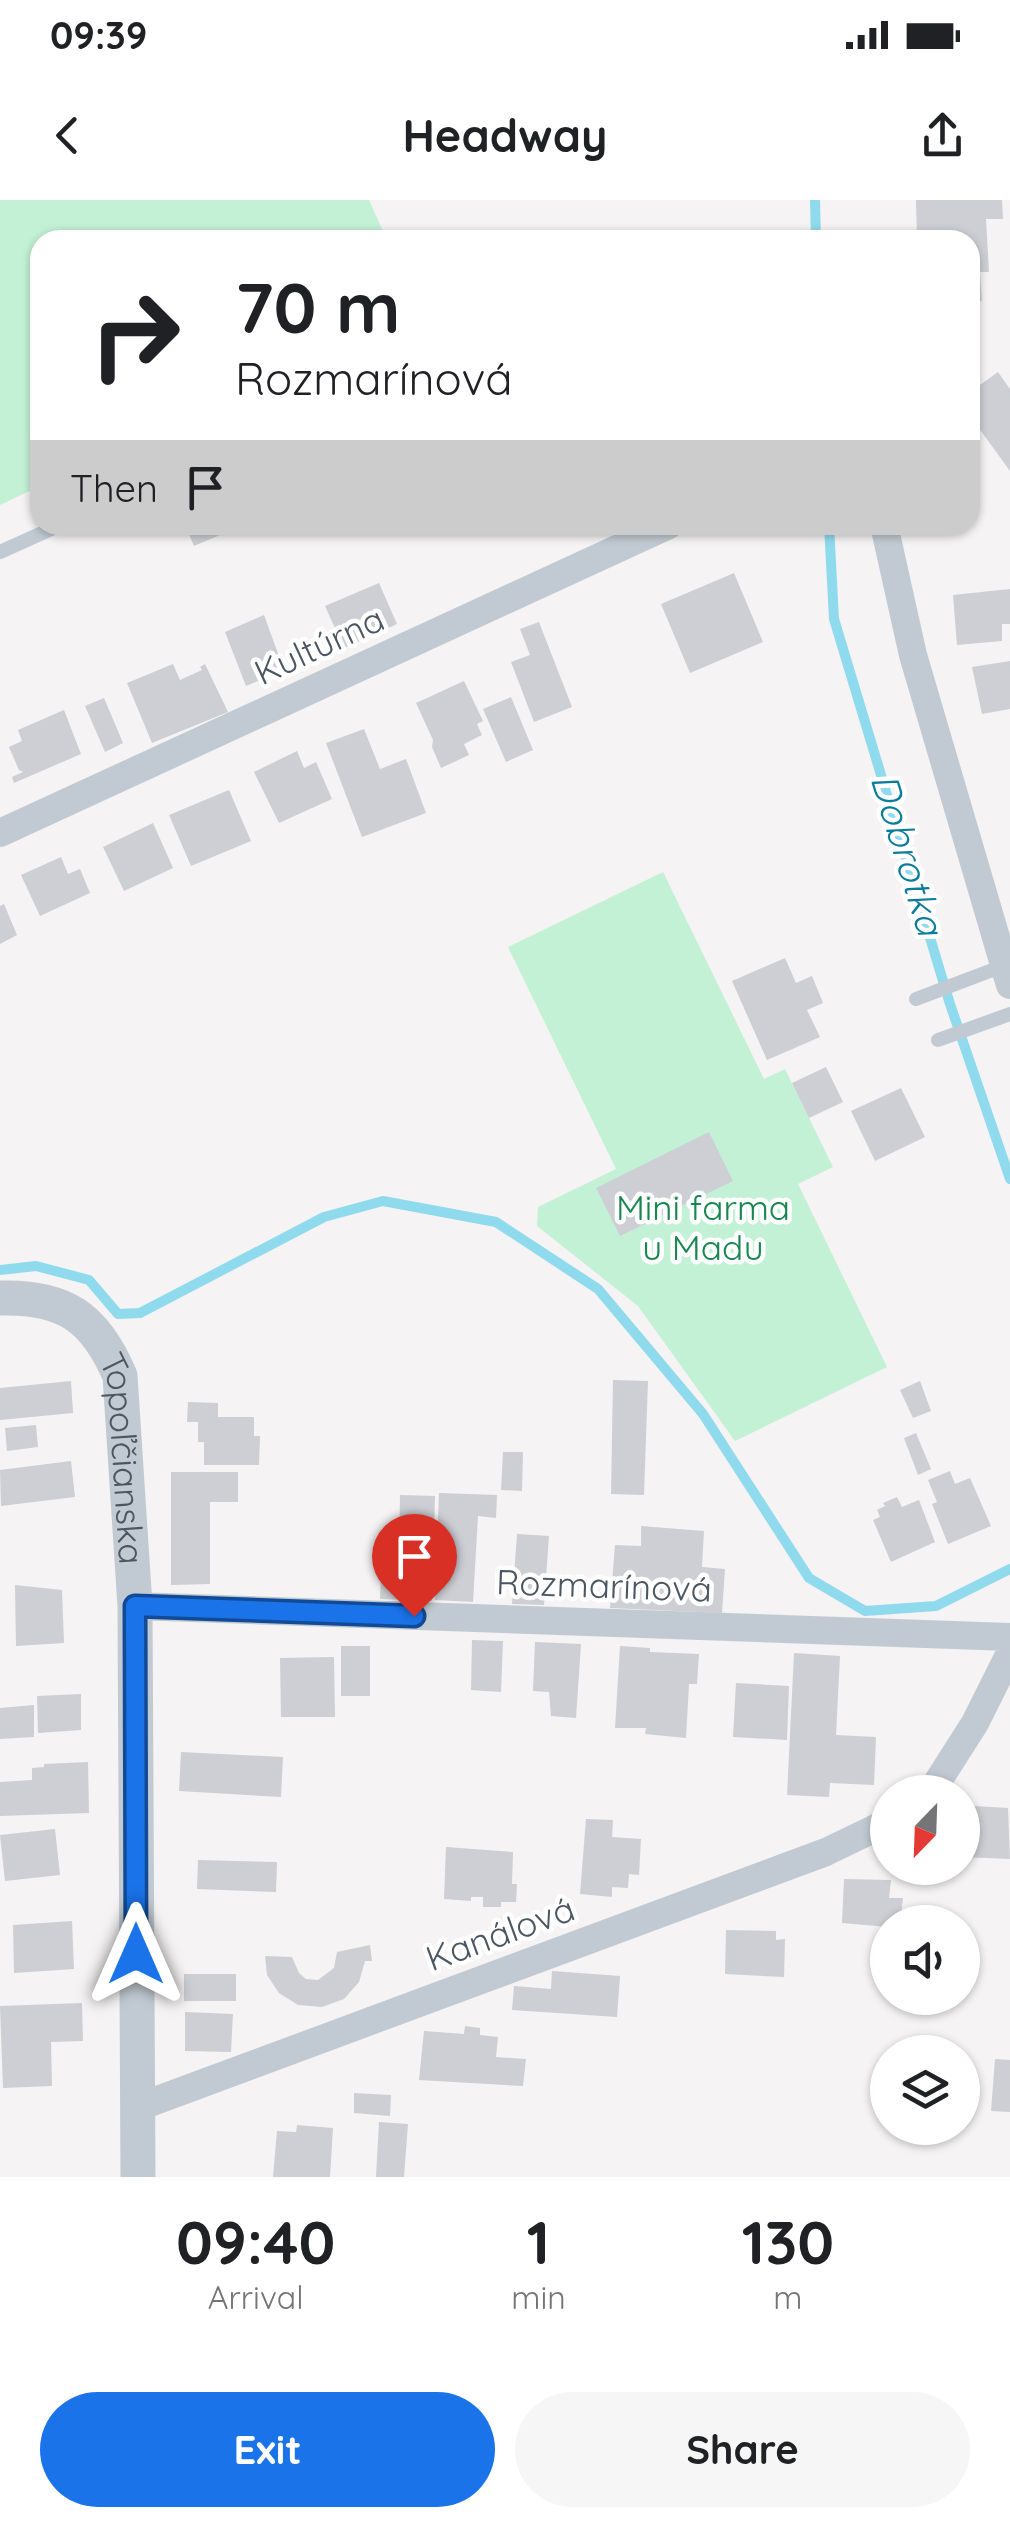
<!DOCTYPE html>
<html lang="en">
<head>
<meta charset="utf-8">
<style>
	:root { --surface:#fff; --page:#f6f6f6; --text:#202124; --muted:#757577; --accent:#1a73e8 }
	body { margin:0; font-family:Quicksand,sans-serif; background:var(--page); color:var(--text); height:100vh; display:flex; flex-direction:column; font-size:38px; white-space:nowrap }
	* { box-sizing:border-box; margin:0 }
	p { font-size:32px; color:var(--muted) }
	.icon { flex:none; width:55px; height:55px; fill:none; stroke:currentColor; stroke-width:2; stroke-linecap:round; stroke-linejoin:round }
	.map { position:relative; height:1977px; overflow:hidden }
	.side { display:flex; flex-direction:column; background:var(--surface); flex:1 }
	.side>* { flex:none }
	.banner { position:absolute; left:30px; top:30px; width:950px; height:305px; border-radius:30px; box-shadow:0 2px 8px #0004; background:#fff; color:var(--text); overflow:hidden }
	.needle { width:65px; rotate:203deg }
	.buttons { position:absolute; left:870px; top:1575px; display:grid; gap:20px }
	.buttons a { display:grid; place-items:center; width:110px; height:110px; border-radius:50%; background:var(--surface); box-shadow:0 2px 8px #0004; font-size:50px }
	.pin { position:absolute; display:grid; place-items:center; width:85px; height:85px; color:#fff; margin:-102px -42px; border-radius:50% 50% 50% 0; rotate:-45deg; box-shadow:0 0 10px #0007 }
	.pin .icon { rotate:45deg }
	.me { position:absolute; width:110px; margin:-55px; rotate:0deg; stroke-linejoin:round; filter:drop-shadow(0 0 8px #0008) }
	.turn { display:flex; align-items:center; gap:35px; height:210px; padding:0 40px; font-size:45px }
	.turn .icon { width:130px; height:130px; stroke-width:2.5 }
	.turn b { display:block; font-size:70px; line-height:85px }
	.then { display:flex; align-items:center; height:95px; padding:0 40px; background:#0003; gap:20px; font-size:38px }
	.eta { display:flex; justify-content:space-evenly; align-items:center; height:170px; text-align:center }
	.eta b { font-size:60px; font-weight:700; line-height:70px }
	.action { display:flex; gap:20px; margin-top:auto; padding:20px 40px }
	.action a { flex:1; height:115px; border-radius:60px; background:var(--accent); color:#fff; font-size:40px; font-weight:700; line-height:115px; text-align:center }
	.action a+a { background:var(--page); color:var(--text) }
	.status { display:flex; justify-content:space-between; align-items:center; height:70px; padding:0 50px; background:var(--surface); direction:ltr }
	.status svg { height:28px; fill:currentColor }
	header { display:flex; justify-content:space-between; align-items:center; height:130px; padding:0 40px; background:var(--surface); font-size:45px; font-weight:700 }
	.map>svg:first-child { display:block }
	.green { fill:#c3f1d5 }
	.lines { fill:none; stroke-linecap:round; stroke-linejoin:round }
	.stream { stroke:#90daee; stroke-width:10 }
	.building { fill:#cdcfd5 }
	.service { stroke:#c1cad2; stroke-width:14 }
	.minor { stroke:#c1cad2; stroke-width:28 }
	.tertiary { stroke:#c1cad2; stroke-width:35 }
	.route-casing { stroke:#114b97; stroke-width:25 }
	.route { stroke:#1a73e8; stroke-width:18 }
	.labels { text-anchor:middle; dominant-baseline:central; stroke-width:9; stroke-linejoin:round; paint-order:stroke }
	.street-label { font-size:35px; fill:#4a5661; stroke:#fff }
	.park-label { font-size:35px; fill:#17864f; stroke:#fff }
	.water-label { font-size:38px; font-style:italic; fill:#0c7c9b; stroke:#fff }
</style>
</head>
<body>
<div class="status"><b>09:39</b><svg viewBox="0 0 49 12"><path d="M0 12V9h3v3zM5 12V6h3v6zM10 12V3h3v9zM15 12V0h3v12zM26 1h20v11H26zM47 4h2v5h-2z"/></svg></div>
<header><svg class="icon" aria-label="back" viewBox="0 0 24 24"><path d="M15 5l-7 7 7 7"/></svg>Headway<svg class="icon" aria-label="share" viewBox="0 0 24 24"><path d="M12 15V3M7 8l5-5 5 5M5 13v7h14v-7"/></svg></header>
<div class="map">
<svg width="1010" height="1977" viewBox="0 0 1010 1977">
	<rect width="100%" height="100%" fill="#f5f3f3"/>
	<path class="green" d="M0,0H369L387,40H40V286L0,305Z
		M663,672L764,879L785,869L833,967L798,984L887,1167L735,1241L638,1106L537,1026L538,1007L616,969L508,747Z"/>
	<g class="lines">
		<path class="stream" d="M815,0L816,40
			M829,325L834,419L950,804L1010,979
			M0,1070L36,1066L89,1080L118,1114L140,1113L324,1017L383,1001L496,1022L598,1089L703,1214L809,1378L865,1411L936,1406L1010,1369"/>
	</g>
	<path class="building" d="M916,0H1002L1003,19H986L989,72H980L982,101L970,102V40H917Z
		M998,172L1010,189V271L970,216V192Z
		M185,325H244L194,346Z
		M734,373L763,442L690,473L661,404Z
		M379,383L397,424L344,448L325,406Z
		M1010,389V424H1002V441L957,445L953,395Z
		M264,415L284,470L246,486L225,432Z
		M539,422L572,507L534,522L511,462L530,455L520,429Z
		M1010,461V509L982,514L972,467Z
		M173,464L180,480L202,470L200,467L205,464L228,512L152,543L127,483Z
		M464,481L483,521L477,524L482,535L464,544L469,555L441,568L432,547L433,540L416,503Z
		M511,497L533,550L506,562L483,509Z
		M104,498L123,543L105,552L85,506Z
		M64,510L81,554L14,583L12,577L23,572L19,570L9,547L22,541L18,530Z
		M364,529L380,569L406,559L426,613L362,637L326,543Z
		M297,551L304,568L316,562L332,599L279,623L254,572Z
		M229,590L251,641L191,666L169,615Z
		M153,623L173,668L124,691L103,647Z
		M61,657L68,674L80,669L90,693L40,716L21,675Z
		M4,704L17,735L0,744V706Z
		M785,758L796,783L812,776L823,803L807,810L820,837L767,860L732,781Z
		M826,867L843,902L809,918L792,883Z
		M901,888L925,937L875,961L851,911Z
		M709,932L733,981L620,1036L596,988Z
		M613,1180L648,1181L644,1295L611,1294Z
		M71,1181L73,1213L0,1220V1188Z
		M920,1181L931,1211L913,1218L900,1190Z
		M188,1202L218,1203V1217H254V1236H260L259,1265H204V1242H198V1222H187Z
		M36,1225L38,1247L7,1251L5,1228Z
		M916,1233L931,1269L918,1275L904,1238Z
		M503,1252H523L522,1291L501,1290Z
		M71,1261L75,1297L1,1306L0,1270Z
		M950,1271L955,1284L970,1278L991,1326L948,1344L932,1304L937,1302L928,1280Z
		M171,1272H238V1302H210V1384L171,1385Z
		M439,1293L497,1295L496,1318L478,1316L473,1402L435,1400Z
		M400,1295L435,1296L432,1401L380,1399L382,1349H399Z
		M897,1297L902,1307L919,1300L935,1342L891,1362L873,1320L880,1317L877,1310L885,1306L883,1303Z
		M641,1326L704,1331L702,1367L725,1369L722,1413L610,1408L615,1345L641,1346Z
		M517,1334L549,1336L544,1405L512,1404Z
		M15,1385L62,1390L64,1443L16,1446Z
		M472,1440L503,1441L501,1492L471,1490Z
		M535,1442L581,1444L576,1518L551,1516L549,1492L533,1491Z
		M341,1446H370V1496H341Z
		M620,1446L650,1448V1452L699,1454L697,1484H689L686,1538L645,1534L646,1528H615Z
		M794,1453L840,1456L836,1535L876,1537L874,1585L830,1583L829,1597L787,1595Z
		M334,1457L335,1517H281L280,1458Z
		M736,1483L789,1486L787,1540L733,1537Z
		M81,1494V1530L38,1533L37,1496Z
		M34,1505V1537L0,1539V1508Z
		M181,1552L283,1557L281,1597L179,1591Z
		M88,1562L89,1613L0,1616V1582L32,1580V1568L44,1567V1564Z
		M974,1606L1008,1608L1010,1659L962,1657L963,1620H974Z
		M586,1619L613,1620L612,1637L641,1639L639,1675L629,1674L628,1688L612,1687V1697L580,1694Z
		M55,1629L60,1675L5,1681L0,1635Z
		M446,1647L513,1652L512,1684H517L516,1702H501V1707H483V1697H471V1701L444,1699Z
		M198,1660L277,1662L276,1692L197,1689Z
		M844,1679L891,1680L889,1698H903L900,1722H888V1727L842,1723Z
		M72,1721L74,1769L14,1773L13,1725Z
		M726,1730L776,1731V1740L785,1739L784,1777L725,1774Z
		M370,1745L372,1761H365L359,1782L344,1799L322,1807L298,1805L279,1793L267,1775L265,1756L292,1757L299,1773L306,1779L318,1780L334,1768L337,1752Z
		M552,1771L620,1776L617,1817L512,1810L514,1786L551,1789Z
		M184,1774H236V1801H184Z
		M82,1803L83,1841L51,1842L52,1886L3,1888L0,1806Z
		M185,1812L233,1814L231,1852L185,1851Z
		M465,1826L480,1828V1835L498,1837L496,1857L526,1859L523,1886L419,1880L424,1831L464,1834Z
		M995,1859L1010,1860V1912L991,1911Z
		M354,1893L391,1895L390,1916L354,1913Z
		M379,1922L408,1924L404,1977H376Z
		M297,1925L333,1928L330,1977H273L277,1931L296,1932Z"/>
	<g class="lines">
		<path class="service" d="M0,352L60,325
			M916,799L1003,766
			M938,840L1010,814"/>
		<path class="minor" d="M884,325L913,455L1010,785
			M0,633L669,325
			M135,1406L1010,1437
			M931,1592L975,1523L1010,1453
			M136,1908L826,1652L888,1622"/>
		<path class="tertiary" id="s1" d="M0,1098C64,1096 95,1117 120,1176L135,1406L138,1977"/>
	</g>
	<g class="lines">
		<g class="route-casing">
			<path id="route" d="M136,1754L135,1406L414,1416"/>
		</g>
		<use href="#route" class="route"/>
	</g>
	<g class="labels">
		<g class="street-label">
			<text transform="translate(319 445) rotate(-25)">Kultúrna</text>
			<text stroke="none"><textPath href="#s1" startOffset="238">Topoľčianska</textPath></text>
			<text transform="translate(604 1385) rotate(2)">Rozmarínová</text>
			<text transform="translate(500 1733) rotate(-20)">Kanálová</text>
		</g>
		<g class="park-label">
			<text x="703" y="1007">Mini farma<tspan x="703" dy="40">u Madu</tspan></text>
		</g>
		<g class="water-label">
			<text transform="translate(908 654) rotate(73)">Dobrotka</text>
		</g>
	</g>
</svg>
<div class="buttons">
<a><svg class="needle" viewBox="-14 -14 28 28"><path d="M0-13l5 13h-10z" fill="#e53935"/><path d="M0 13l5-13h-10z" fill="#757577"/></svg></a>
<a><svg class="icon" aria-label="sound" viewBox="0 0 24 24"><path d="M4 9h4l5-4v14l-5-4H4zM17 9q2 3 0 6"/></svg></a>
<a><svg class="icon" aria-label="layers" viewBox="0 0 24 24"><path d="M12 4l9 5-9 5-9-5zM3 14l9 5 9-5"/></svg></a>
</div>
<div class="pin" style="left:414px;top:1416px;background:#d93025"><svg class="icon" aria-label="arrive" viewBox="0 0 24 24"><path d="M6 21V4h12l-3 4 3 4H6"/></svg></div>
<svg class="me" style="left:136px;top:1754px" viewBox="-20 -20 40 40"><path d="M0-17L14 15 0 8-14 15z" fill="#1a73e8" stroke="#fff" stroke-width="4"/></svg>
<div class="banner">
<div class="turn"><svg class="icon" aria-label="right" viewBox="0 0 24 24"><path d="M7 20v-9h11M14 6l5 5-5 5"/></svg><div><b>70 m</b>Rozmarínová</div></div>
<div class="then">Then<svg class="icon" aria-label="arrive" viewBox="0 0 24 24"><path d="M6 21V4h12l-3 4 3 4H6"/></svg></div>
</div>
</div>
<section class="side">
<div class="eta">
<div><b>09:40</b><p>Arrival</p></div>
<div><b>1</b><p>min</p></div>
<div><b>130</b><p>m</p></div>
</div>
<div class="action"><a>Exit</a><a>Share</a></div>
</section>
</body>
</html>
